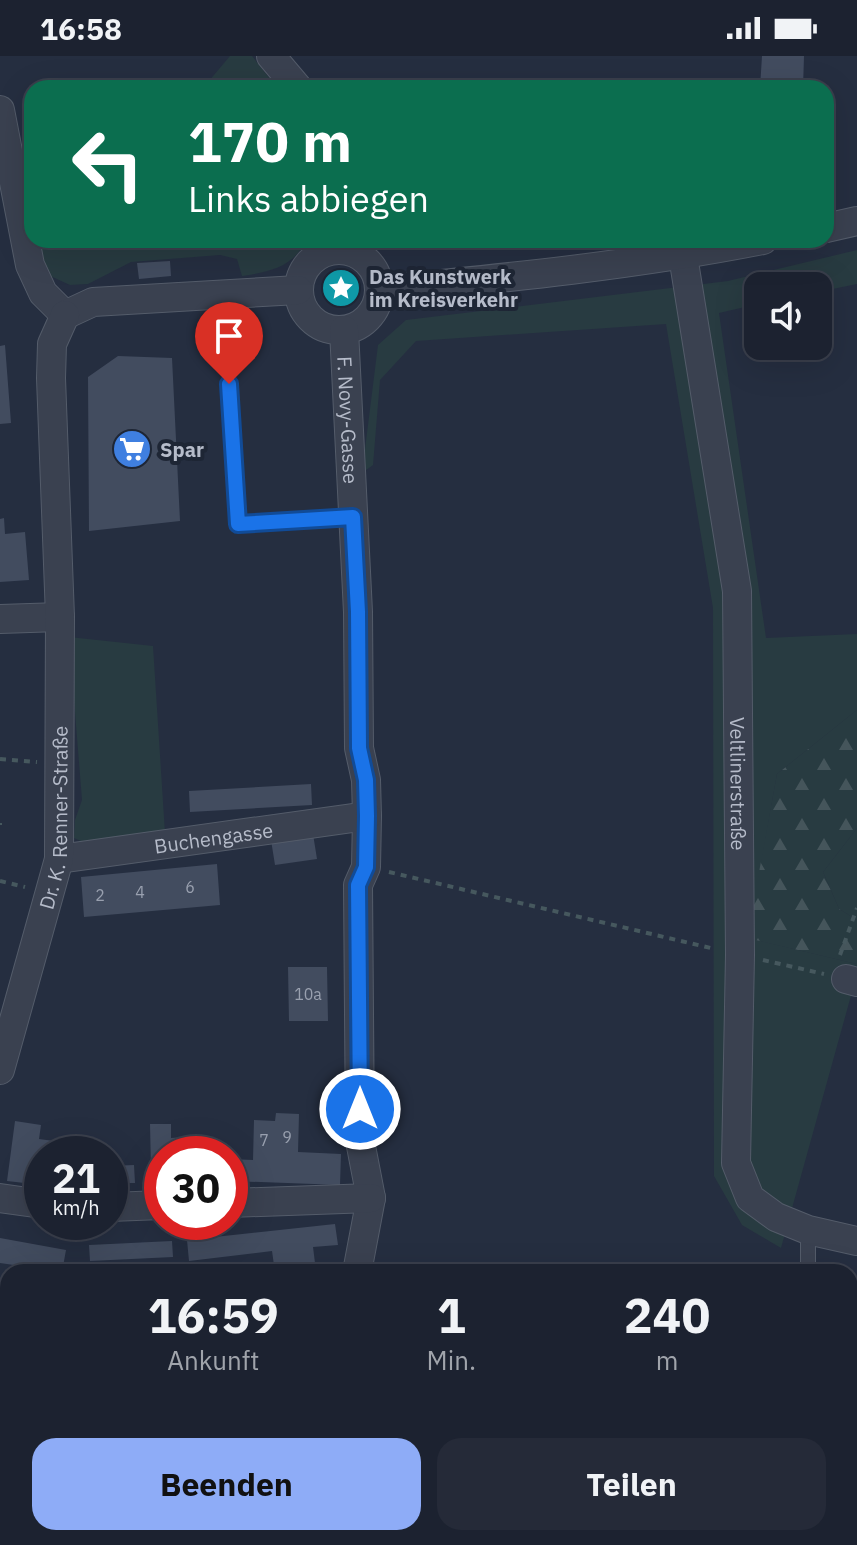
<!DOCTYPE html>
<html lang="de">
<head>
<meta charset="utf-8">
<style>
	:root { --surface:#1c2230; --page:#252a38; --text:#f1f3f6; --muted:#a0a4ab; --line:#3a3f4c; --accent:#8eacf7 }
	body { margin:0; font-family:"IBM Plex Sans",sans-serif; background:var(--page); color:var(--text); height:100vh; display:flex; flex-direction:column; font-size:30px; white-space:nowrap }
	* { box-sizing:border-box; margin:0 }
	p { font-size:26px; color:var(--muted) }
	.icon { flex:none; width:44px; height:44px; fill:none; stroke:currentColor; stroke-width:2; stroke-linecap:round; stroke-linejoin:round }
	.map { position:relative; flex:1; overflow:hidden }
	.details { position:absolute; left:0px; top:1208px; width:858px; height:282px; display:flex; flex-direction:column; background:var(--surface); border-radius:24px 24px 0 0; box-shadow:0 8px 32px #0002,0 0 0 2px var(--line) }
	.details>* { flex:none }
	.guide { position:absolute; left:24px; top:24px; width:810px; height:168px; border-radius:24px; box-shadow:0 8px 32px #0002,0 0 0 2px var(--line); background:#0b6e4f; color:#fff; overflow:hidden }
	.controls { position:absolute; left:744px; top:216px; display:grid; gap:16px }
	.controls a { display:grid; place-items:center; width:88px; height:88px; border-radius:16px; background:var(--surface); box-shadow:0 8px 32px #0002,0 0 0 2px var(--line); font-size:40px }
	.speed { position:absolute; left:24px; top:1080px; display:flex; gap:16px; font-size:40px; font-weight:700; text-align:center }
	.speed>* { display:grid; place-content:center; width:104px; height:104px; border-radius:50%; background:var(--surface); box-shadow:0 8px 32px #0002,0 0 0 2px var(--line); line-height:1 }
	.speed small { font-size:20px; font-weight:400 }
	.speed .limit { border:12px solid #d22; background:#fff; color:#111 }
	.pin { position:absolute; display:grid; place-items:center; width:68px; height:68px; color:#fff; margin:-82px -34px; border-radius:50% 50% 50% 0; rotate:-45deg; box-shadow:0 0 8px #0007 }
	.pin .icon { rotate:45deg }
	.me { position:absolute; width:88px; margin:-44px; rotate:0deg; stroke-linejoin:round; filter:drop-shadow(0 0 6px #0008) }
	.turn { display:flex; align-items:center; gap:28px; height:168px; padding:0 32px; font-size:36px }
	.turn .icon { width:104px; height:104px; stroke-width:2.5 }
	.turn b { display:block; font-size:56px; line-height:68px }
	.eta { display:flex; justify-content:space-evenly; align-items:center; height:136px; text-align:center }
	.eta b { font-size:48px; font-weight:800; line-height:56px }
	.cta { display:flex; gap:16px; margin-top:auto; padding:16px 32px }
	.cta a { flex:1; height:92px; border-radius:24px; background:var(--accent); color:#111; font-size:32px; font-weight:800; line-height:92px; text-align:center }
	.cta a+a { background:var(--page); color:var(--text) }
	.status { display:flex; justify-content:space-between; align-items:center; height:56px; padding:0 40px; background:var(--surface); direction:ltr }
	.status svg { height:22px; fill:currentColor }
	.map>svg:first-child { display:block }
	.grass { fill:#283b41 }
	.forest { fill:url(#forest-firs) }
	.building { fill:#424c5f }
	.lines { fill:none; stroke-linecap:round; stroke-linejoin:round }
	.service-casing { stroke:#545c6a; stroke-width:16 }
	.minor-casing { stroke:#545c6a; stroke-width:30 }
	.path { stroke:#46585e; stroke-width:4; stroke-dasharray:6 6; stroke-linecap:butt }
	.service { stroke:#3a4150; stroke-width:14 }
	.minor { stroke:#3a4150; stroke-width:28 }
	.route-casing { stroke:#114b97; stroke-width:20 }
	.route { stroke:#1a73e8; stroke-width:14 }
	.labels { text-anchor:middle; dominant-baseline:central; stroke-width:8; stroke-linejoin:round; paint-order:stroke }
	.number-label { font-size:16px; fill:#99a0af }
	.poi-label { font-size:20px; font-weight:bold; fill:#b6bcca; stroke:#1e2635; text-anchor:start }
	.street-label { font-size:20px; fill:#b6bcca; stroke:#1e2635 }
</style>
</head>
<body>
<div class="status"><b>16:58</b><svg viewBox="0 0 49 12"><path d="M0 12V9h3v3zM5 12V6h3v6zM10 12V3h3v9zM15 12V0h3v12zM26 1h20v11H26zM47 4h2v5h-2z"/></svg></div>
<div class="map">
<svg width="857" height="1489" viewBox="0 0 857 1489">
	<defs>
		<pattern id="forest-firs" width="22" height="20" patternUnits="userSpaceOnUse" patternTransform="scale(2)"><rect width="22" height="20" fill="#283b41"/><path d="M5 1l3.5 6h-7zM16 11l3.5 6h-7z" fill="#45555b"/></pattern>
	</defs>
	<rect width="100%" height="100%" fill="#252e40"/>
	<path class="grass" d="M230,0H252L277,32H203Z
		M36,184H306C294,211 269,216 242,220L237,203L220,199L131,206L88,228L70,229L46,218Z
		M857,194V228L818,236V230H758V248L719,257L766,582L857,578V654L777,718L748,882L857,908V918L781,1192L742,1169L714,1120L713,552L666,268L416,285L380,324L373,409L362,417L378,289L406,264L728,225Z
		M69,581L153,590L165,777L83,786L74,782L75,764L82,744Z
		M857,772V864L839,853L823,816Z"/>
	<path class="forest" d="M857,654V772L823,816L839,853L857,864V908L747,882L777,718Z"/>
	<path class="building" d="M762,0H804L803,32H760Z
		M170,205L171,220L139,223L137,207Z
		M5,289L11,367L0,368V290Z
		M118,300L172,302L180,465L89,475L88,321Z
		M4,462L5,478L25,476L29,524L0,526V463Z
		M311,728L312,749L190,756L189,735Z
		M313,778L317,803L275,809L271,784Z
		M217,808L220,849L84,861L81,821Z
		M288,911H327L328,965H289Z
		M276,1057L299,1058L298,1096L341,1098L340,1129L230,1125V1103L253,1104L254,1064L275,1065Z
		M15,1065L41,1069L39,1083L54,1085L52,1098H42V1129L7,1125Z
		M150,1068H171V1082L185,1081L186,1098H162V1112L151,1113Z
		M134,1109L135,1127H110V1110Z
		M335,1168L338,1189L313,1191L315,1207L298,1208V1216H275L272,1195L189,1205L187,1184Z
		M0,1182L66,1194L62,1216L0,1207Z
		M172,1185L173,1201L90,1205L89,1189Z
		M850,1226H857V1370H850Z
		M185,1482H213V1489H185Z
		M241,1482L322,1484V1489H241Z
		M803,1482H849V1489H803Z"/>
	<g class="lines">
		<g class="service-casing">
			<path id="service" d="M229,328L238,468L353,461
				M808,1174V1216"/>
		</g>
		<g class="minor-casing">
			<g id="minor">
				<path d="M271,0L298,32"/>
				<path d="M0,54L30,209L43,237L65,259"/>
				<path d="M826,172L857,165"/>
				<circle cx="339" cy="234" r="40"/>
				<path id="s1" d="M683,200L737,535L740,899L736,1107L750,1142L776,1161L808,1174L857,1185"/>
				<path d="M379,234C508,222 636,209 763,184"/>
				<path d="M65,259L93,246L298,234"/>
				<path id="s2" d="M344,274L358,556L359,692L366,724L367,760L366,811L358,829L360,1085L371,1142L357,1216"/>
				<path d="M0,563L60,561"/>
				<path id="s3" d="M59,803L367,760"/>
				<path d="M846,923L857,926"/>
				<path id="s4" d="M0,1014L59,803L60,561L51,322L52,288L65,259"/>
				<path d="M0,1142L42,1148"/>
				<path d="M230,1147L371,1142"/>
				<path d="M110,1151L162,1149"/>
				<path d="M850,1392H857"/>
				<path d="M359,1482L361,1489"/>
			</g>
		</g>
		<path class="path" d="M0,703L37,706
			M0,767V769
			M389,816L715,893
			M0,825L25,831
			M840,899L857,852
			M763,904L824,918
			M772,1489V1482"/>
		<use href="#service" class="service"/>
		<use href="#minor" class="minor"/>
	</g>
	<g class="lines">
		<g class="route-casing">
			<path id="route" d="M229,328L238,468L353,461L358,556L359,692L366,724L367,760L366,811L358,829L360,1053"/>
		</g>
		<use href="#route" class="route"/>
	</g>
	<defs>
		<g id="sight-disc" transform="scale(2)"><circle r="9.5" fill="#0f9aa8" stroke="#1e2635"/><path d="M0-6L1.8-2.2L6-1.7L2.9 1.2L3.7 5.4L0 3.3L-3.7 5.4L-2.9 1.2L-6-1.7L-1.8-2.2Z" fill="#fff"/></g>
		<g id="supermarket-disc" transform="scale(2)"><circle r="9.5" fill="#3f7fe0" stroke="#1e2635"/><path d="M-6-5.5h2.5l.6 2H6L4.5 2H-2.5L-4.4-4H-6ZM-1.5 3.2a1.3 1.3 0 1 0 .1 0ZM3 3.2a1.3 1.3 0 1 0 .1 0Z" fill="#fff"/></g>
	</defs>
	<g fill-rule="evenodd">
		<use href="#sight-disc" x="341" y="232"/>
		<use href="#supermarket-disc" x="132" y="393"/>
	</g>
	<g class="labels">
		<g class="number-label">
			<text x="190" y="831">6</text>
			<text x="140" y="836">4</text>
			<text x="100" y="839">2</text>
			<text x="308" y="938">10a</text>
			<text x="287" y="1081">9</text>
			<text x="264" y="1084">7</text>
		</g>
		<g class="poi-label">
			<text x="369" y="220">Das Kunstwerk<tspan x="369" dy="23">im Kreisverkehr</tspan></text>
			<text x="160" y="393">Spar</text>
		</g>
		<g class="street-label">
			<text stroke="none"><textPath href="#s2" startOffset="90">F. Novy-Gasse</textPath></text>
			<text stroke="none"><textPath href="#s1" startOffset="532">Veltlinerstraße</textPath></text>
			<text stroke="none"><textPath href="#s4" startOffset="260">Dr. K. Renner-Straße</textPath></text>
			<text stroke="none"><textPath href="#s3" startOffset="156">Buchengasse</textPath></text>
		</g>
	</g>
</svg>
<div class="controls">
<a><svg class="icon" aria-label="sound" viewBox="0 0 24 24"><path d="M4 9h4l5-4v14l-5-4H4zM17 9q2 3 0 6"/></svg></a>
</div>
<div class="speed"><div>21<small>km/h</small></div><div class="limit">30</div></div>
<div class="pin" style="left:229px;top:328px;background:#d93025"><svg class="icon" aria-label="arrive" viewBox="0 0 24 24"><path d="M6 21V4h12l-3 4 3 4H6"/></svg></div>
<svg class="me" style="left:360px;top:1053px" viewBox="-20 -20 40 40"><circle r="17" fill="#1a73e8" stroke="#fff" stroke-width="3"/><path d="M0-11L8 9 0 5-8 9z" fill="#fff"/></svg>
<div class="guide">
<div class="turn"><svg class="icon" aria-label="left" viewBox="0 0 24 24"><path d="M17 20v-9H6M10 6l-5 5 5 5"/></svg><div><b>170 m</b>Links abbiegen</div></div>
</div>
<section class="details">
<div class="eta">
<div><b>16:59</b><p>Ankunft</p></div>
<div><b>1</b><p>Min.</p></div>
<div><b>240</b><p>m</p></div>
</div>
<div class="cta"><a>Beenden</a><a>Teilen</a></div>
</section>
</div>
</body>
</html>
